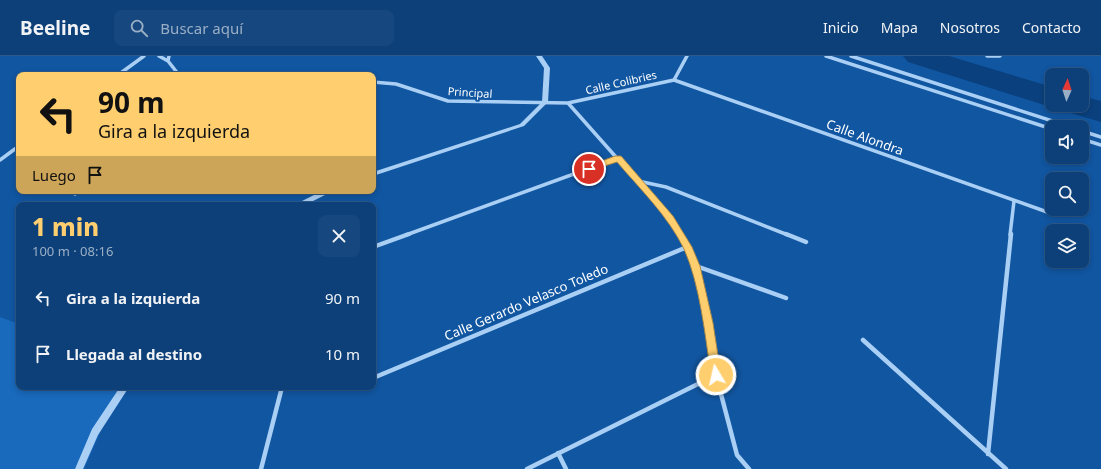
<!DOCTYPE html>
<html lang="es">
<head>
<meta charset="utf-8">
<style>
	:root { --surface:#0d4079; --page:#16477e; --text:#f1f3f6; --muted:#9aafc6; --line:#2d598a; --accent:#ffcf6f }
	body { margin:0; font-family:"Noto Sans",sans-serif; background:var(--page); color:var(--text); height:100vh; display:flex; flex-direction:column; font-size:15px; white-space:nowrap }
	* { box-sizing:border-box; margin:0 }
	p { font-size:13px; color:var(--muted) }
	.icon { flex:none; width:22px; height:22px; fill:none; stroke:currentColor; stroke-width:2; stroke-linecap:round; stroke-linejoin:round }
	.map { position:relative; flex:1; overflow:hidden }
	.sheet { position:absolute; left:16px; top:146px; width:360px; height:188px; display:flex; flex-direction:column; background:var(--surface); border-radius:8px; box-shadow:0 2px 6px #0003,0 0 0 1px var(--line) }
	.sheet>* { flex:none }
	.top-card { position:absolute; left:16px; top:16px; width:360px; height:122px; border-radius:8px; box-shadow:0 2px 6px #0003,0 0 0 1px var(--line); background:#ffcf6f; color:#111; overflow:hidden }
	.needle { width:26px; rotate:3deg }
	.tools { position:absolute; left:1045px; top:12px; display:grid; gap:8px }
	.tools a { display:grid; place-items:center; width:44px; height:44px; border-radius:8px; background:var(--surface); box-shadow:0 2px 6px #0003,0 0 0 1px var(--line); font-size:20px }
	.pin { position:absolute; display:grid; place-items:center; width:34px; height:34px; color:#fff; margin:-17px; border:2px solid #fff; border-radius:50%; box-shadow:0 1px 4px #0007 }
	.me { position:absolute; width:44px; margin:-22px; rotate:351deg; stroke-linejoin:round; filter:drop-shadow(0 0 3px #0008) }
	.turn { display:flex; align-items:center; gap:14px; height:84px; padding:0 16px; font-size:18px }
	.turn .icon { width:52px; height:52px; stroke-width:2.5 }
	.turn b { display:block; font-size:28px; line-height:34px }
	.then { display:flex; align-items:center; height:38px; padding:0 16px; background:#0003; gap:8px; font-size:15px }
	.round { display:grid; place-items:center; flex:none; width:42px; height:42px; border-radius:8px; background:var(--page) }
	.overview { display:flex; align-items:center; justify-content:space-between; height:68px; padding:0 16px }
	h1 { font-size:24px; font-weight:800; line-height:30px; color:var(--accent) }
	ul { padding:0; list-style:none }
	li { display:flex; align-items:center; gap:12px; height:56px; padding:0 16px }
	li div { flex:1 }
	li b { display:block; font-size:15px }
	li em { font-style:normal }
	header { display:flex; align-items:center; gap:24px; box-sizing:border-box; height:56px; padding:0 20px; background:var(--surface); border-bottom:1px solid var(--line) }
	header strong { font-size:19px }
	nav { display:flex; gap:22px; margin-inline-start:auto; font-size:14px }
	.search { width:280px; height:36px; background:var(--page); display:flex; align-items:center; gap:10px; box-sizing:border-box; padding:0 14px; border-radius:8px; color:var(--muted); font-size:15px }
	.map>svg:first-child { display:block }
	.green { fill:#1969bc }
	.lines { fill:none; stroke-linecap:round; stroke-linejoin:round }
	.river { fill:#0a407d; fill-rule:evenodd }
	.minor-far1 { stroke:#aacff5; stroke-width:3.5 }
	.minor { stroke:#aacff5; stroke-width:4.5 }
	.tertiary { fill:#aacff5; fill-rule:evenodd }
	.route { fill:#ffcf6f; stroke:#a68748 }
	.labels { text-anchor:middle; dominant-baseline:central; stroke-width:4; stroke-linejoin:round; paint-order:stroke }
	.far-street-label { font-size:11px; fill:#fff; stroke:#1156a1 }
	.street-label { font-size:13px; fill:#fff; stroke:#1156a1 }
</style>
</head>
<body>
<header>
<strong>Beeline</strong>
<div class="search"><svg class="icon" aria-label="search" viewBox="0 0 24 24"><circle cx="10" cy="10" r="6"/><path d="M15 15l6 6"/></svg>Buscar aquí</div>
<nav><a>Inicio</a><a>Mapa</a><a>Nosotros</a><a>Contacto</a></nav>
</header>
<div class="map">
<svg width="1101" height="413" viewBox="0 0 1101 413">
	<rect width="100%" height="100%" fill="#1156a1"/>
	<path class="green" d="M0,261L19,268V331H120L84,413H0Z"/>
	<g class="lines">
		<path class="river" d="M903,0H949L1052,31V49H1059L1052,51L1041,48L908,6Z
			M1082,40L1101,45V66L1067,56L1062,49H1082Z"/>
		<path class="minor-far1" d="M159,0L168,5
			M169,0L168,5L179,19
			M826,0L1052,73
			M851,0L1071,71
			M987,0H1000
			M118,19L144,0
			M674,24L1050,157
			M373,26L396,28L448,45L568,47L674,24L687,0
			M568,47L670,162L680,179
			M1082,75L1101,81
			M1082,83L1101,89
			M0,104L19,90
			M638,125L666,131L788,179
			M75,138L78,135
			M406,179L618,102
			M1010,179L1014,145"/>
		<path class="minor" d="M679,178L696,210L708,267L716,319L737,399L749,413
			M786,178L806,186
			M373,191L409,178
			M696,210L786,242
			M863,284L1006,413
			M373,322L687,191
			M558,397L566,413
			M988,398L1011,178
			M261,413L282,331
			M527,413L716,319"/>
		<path class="tertiary" d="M536,0H542L550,12L548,46L524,70L373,120V116L520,68L542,46L544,12Z
			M322,135H330L329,137L305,149H297L298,147Z
			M120,331H129L98,379L83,413H75L92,373Z"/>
	</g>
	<path class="route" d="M615,100H621L673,160L692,191L700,210L713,267L721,319L720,322L716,323L712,322L711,319C705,279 700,229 684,193C668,160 640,133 617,106L589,115L585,113L586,111Z"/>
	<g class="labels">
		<g class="far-street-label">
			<text transform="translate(621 26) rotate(-13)">Calle Colibries</text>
			<text transform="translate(470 36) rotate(4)">Principal</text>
		</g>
		<g class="street-label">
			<text transform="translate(865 81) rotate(20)">Calle Alondra</text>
			<text transform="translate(526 246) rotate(-23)">Calle Gerardo Velasco Toledo</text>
		</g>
	</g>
</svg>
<div class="tools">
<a><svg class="needle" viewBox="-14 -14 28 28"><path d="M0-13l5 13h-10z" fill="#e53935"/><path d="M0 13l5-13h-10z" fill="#9aafc6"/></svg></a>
<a><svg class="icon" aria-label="sound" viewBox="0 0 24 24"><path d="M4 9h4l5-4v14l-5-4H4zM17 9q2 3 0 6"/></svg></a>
<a><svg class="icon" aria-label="search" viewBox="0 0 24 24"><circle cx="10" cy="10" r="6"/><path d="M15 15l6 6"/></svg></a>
<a><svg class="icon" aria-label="layers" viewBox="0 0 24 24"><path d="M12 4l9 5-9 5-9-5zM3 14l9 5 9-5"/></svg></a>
</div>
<div class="pin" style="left:589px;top:113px;background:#d93025"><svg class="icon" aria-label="arrive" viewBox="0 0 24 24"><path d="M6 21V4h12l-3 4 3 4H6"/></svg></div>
<svg class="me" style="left:716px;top:319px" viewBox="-20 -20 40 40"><circle r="17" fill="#ffcf6f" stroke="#fff" stroke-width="3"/><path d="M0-11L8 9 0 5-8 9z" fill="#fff"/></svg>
<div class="top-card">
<div class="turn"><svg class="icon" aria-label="left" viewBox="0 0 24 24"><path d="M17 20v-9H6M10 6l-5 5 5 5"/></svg><div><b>90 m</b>Gira a la izquierda</div></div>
<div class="then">Luego<svg class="icon" aria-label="arrive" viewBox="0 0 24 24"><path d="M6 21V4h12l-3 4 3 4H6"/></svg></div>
</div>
<section class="sheet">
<div class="overview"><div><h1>1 min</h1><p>100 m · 08:16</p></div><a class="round"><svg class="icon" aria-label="close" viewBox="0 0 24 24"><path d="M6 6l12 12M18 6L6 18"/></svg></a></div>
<ul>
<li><svg class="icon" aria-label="left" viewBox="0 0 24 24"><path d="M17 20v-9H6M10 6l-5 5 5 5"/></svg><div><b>Gira a la izquierda</b></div><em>90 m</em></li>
<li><svg class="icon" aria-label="arrive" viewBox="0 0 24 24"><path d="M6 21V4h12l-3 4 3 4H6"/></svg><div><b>Llegada al destino</b></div><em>10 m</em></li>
</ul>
</section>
</div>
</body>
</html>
